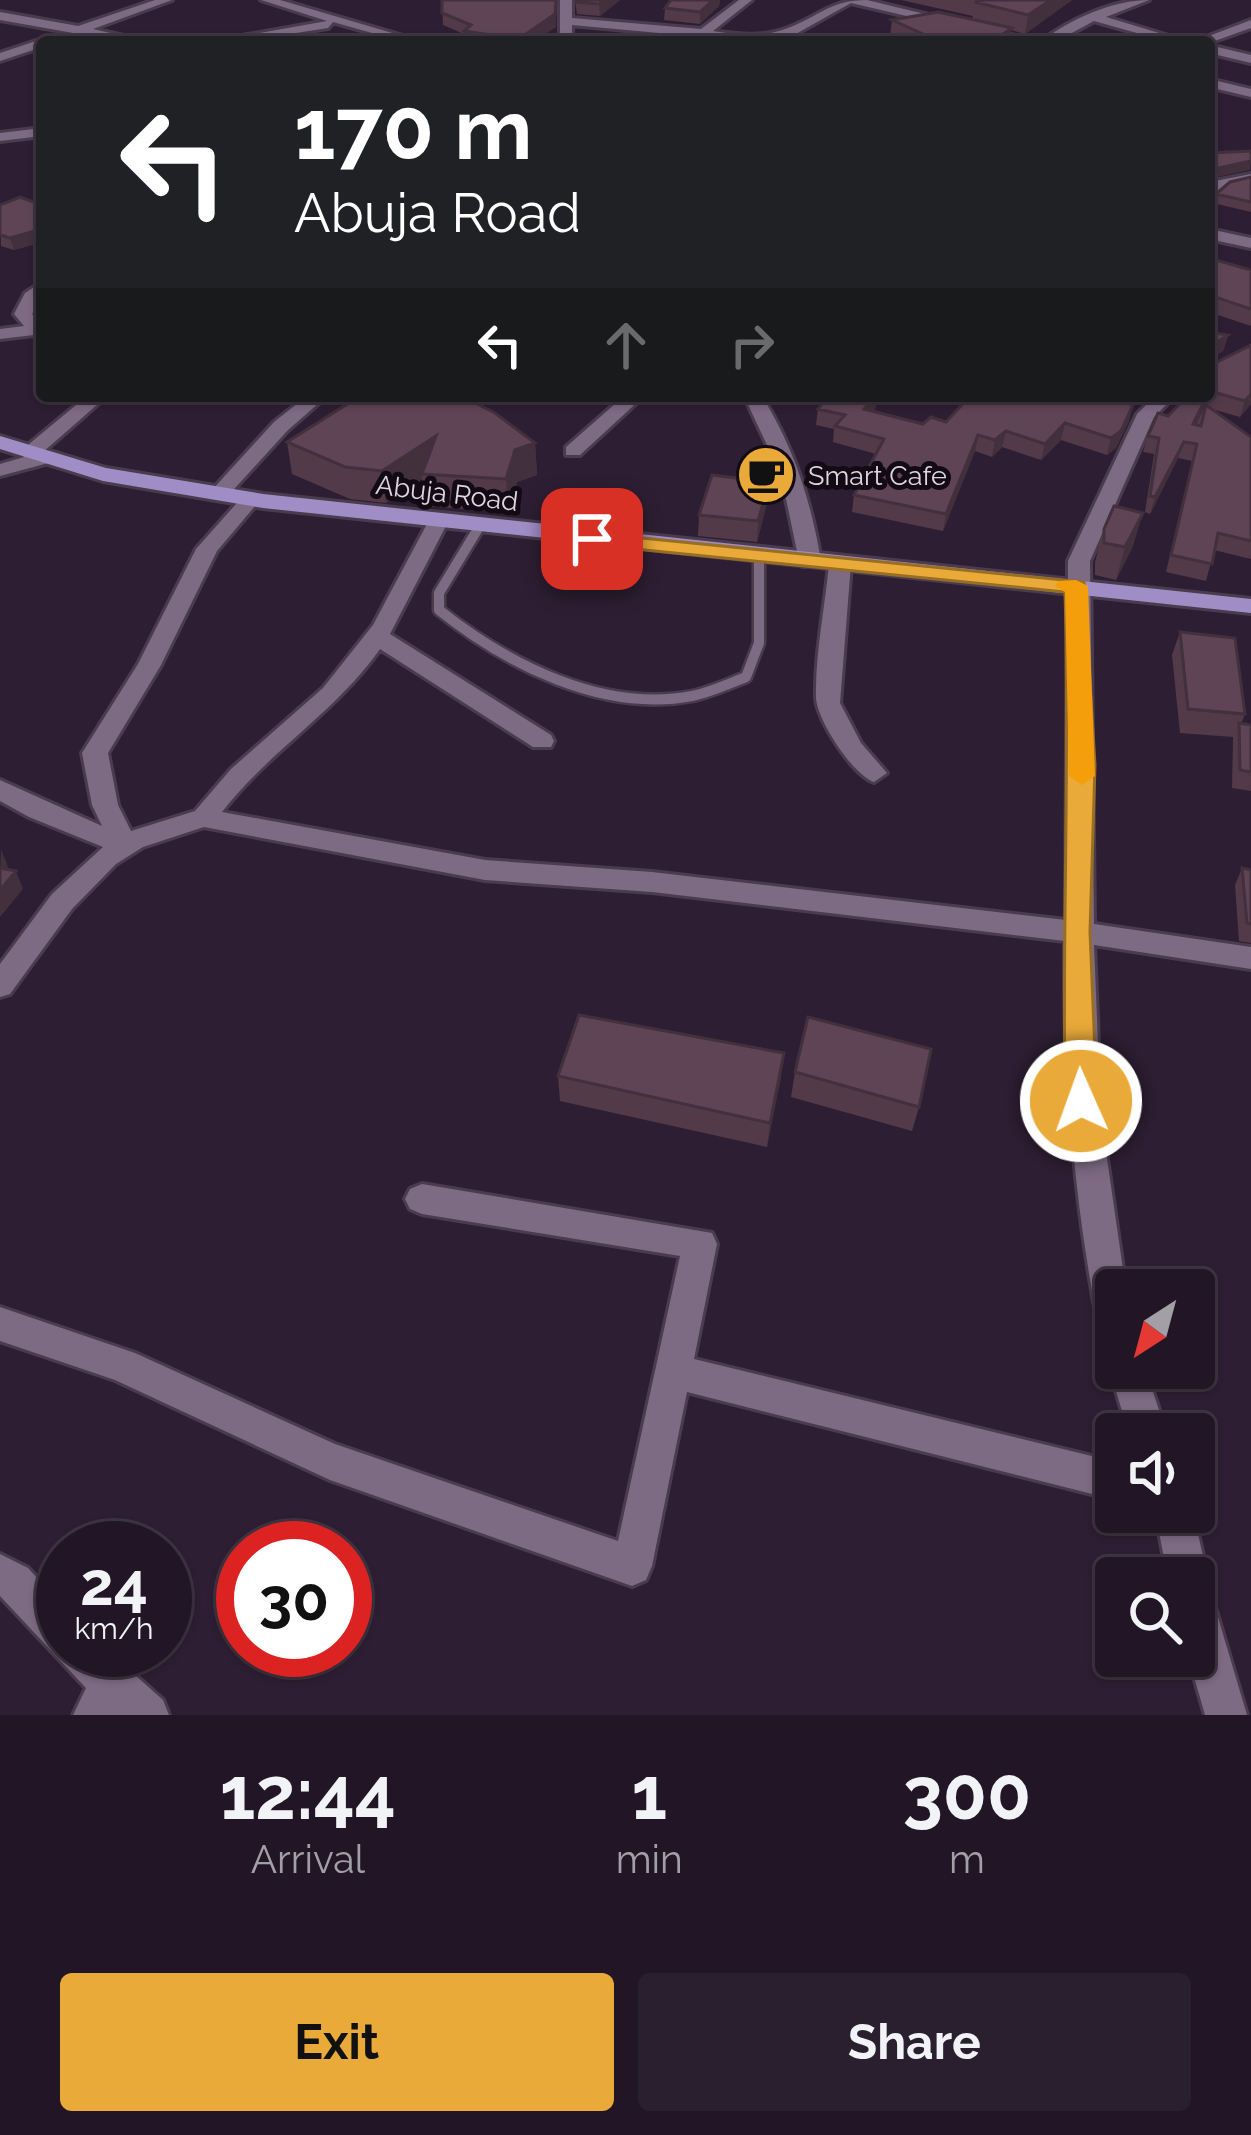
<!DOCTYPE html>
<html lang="en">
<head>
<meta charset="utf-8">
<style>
	:root { --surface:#221626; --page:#2a1f2e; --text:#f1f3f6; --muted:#a29fa7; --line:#3f3543; --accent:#eaaa39 }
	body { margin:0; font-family:Raleway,sans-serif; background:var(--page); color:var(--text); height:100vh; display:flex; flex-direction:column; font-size:45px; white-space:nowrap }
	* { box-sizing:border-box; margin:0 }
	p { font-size:39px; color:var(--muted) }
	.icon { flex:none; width:66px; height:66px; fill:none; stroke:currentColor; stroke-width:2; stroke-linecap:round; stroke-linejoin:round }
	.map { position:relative; height:1715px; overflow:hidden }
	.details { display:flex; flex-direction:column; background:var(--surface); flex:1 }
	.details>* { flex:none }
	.guide { position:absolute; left:36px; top:36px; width:1179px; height:366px; border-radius:12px; box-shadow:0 3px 9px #0004,0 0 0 3px var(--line); background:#202124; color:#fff; overflow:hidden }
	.needle { width:78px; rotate:216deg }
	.controls { position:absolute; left:1095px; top:1269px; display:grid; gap:24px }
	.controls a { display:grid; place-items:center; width:120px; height:120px; border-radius:12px; background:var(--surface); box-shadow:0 3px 9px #0004,0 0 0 3px var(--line); font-size:60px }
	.speed { position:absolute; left:36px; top:1521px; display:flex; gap:24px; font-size:60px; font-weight:700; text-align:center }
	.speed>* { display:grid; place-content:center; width:156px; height:156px; border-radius:50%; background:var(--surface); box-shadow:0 3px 9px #0004,0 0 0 3px var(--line); line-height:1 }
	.speed small { font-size:30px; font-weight:400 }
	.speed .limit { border:18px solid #d22; background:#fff; color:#111 }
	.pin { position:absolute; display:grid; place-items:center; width:102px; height:102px; color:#fff; margin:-51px; border-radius:24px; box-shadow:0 6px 18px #0006 }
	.me { position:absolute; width:132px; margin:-66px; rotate:358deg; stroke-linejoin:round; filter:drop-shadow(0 0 9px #0008) }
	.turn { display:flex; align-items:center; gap:42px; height:252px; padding:0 60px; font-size:54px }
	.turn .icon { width:156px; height:156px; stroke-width:2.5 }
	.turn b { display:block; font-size:84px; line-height:102px }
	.lanes { display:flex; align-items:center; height:114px; padding:0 60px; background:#0003; justify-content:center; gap:60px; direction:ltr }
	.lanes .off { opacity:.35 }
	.eta { display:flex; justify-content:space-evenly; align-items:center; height:204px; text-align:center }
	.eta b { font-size:72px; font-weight:700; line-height:84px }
	.action { display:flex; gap:24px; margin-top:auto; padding:24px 60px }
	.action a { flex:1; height:138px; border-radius:12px; background:var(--accent); color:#111; font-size:48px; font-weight:700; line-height:138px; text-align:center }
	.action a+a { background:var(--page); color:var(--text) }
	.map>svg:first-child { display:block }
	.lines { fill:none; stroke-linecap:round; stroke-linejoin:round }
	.service-casing { stroke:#4a3c4e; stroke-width:15 }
	.minor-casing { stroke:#4a3c4e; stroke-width:6 }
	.primary-casing { stroke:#4a3c4e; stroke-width:6 }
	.service { stroke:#7d6a83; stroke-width:10 }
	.minor { fill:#7d6a83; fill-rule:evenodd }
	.primary { fill:#a08dc6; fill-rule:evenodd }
	.wall { fill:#523a49 }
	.shaded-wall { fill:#42303c }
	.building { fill:#5f4455; stroke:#42303c; stroke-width:3 }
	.route { fill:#eaaa39; stroke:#986e25; stroke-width:3 }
	.slow { fill:#f59e0b }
	.labels { text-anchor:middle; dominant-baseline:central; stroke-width:10; stroke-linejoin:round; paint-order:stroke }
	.far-poi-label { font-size:27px; fill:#dfd4e2; stroke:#120b14; text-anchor:start }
	.far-street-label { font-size:27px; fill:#dfd4e2; stroke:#120b14 }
</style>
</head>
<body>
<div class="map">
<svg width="1251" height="1715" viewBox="0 0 1251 1715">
	<rect width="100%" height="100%" fill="#2e1e33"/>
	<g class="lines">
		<g class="service-casing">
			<path id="service" d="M479,527L439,593V610C507,664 602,713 692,696C711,692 728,684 746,677L759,643V556"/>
		</g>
		<g class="minor-casing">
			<path id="minor" d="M155,0H172L93,29L150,42H124L0,20V12L78,26Z
				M261,0H280L423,42H404L333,22L328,28L238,42H209L327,21Z
				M560,0H572V18L701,29L739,0H752L713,31C739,35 763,38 788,28C820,16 830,0 867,0L1040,42C1069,20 1112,0 1149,0L1106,17L1189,42H1169L1094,21L1055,42H1018L851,3L794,35L757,42L572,25V42H560Z
				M1251,20V28L1209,43L1193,42Z
				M42,39L47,42H42V47L0,61V53Z
				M1209,45L1251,55V63L1209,53Z
				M1209,79L1251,89V97L1209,87Z
				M42,128V136L0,141V133Z
				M1251,174V182L1225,187L1209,200V187L1215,181Z
				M1209,229L1251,238V248L1209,239Z
				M42,282V296L32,314L42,324V334L0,339V329L24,326L14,314L25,293Z
				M87,396H107L42,453L52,454V462L0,476V464L24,457L20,453L23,449Z
				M307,396H327L288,430L226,498H212V490L274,422Z
				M624,396H644L580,455H566V447Z
				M744,396H762C794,448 811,501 821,561L818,566H802L799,561L781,475Z
				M1155,396H1175L1154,417L1090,561L1094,924L1251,947V969L1094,945L1101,1117L1126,1290H1116V1340L1103,1335L1098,1323C1073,1196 1064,1071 1065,941L652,892L485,880L204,827L143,847L116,864L72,909L10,994L0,997V964L52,894L103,847L29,817L0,801V780L102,826L92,805L82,753L138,664L196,549L244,495L251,493L261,499L217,551L161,665L108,753L118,805L131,831L195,811L231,769L323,688L373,625L428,522L438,516L448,522L390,634L551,735L554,741L551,747H533L380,649C336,712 269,751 222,812L485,860L652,872L1066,920L1068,561L1137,414Z
				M840,557L851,564L840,703L861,743L887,773L874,782C853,775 817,720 816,698C815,654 825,607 829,564Z
				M422,1184L712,1233L717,1244L694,1359L1116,1462V1500L687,1392L652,1566L646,1580L632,1586L330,1480L115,1380L0,1341V1307L135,1353L335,1444L618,1541L680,1256L422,1214L410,1209L405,1199L410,1189Z
				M1116,1355V1368H1145L1167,1434H1129L1109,1368Z
				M1155,1512H1193L1208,1578L1204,1588L1214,1604L1247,1715H1205L1188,1656H1194V1578H1168Z
				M0,1554L28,1568L63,1606V1650H107L163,1700L169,1715H73L86,1688L0,1596Z"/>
		</g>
		<g class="primary-casing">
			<path id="primary" d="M0,436L106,468L263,494L1251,599V613L263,508L103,481L0,449Z"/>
		</g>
		<use href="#service" class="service"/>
		<use href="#minor" class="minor"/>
		<use href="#primary" class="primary"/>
	</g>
	<path class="wall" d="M442,0L556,27L533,42H464V34L443,25Z
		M575,0H620L600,16L577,14Z
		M671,0H720L719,6L700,24L664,20L665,8Z
		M901,0H1072L1025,34L1011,30L1009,42H903L890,36L892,20L972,19L973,16Z
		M1251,177V212L1213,203L1216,194Z
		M0,205H42V242L14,250L1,246Z
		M1209,258L1251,270V326L1209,312Z
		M1209,332L1228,335L1223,351L1212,358L1213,364L1251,345V404L1240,417L1212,409L1251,437V559L1214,550L1206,581L1166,572L1192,461L1178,458L1150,514L1145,512L1154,454L1143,452L1148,436L1187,396H1209Z
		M365,401L535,443L537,475L517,482L508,512L425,506L422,479L386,503L350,499L292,474L287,442Z
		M876,407L873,411L923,424L1129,421L1116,448L1107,455L1061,440L1041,460L1002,447L992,457L975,451L943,531L852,512L854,495L876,454L833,442L834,429L816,425L818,409Z
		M767,503L757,542L698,536L699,515Z
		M1104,529L1133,546L1116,580L1095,575V562Z
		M1180,632L1245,714L1241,724L1251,725V791L1232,788L1233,737L1180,733L1172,655Z
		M1242,868L1251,870V943L1239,941L1235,885Z
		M784,1053L767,1147L560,1101L558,1076Z
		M795,1072L919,1107L912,1131L791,1097Z"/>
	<path class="shaded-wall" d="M557,0L556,27L533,42H519V39Z
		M604,0H620L600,16L599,4Z
		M713,0H720L719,6L700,24V12Z
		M1051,0H1072L1025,34L1028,15Z
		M1012,28L1009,42H996L997,38Z
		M1251,161L1250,170L1212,178L1209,181V176L1214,169Z
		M42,229V242L14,250L10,238Z
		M1228,335L1223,351L1209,360V347Z
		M1251,394V404L1240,417L1245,401Z
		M874,396H877L876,407L862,425L864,409Z
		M1207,396L1205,407L1188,440L1193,424Z
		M1133,405L1129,421L1116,448L1107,455L1111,438Z
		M1065,423L1061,440L1041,460L1045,444Z
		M1006,431L1002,447L992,457L995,440Z
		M978,435L975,451L943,531L946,514Z
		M436,436L422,474V479L386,503L382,471Z
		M1184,442L1178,458L1150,514L1155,497Z
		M535,443L537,475L517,482L508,512L506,479L515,450Z
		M769,482L767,503L757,542L758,521Z
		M1143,513L1133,546L1116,580L1125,547Z
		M1,849L8,867L0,880Z
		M16,871L23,889L0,917V890Z
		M784,1053L781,1078L767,1147L770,1123Z"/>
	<path class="building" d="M442,0H556L555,14L519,39L464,31L471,25L442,13Z
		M576,0H604L599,4L576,2Z
		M671,0H713L700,12L665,8Z
		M986,0H1051L1028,15L975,2Z
		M938,12L1012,28L997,38L980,37L977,42H941L892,20Z
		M1251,151V161L1214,169L1209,176V153Z
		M1251,177V202L1216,194L1230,182Z
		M20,197L42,205V229L10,238L0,235V205Z
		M1209,258L1251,270V309L1209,295Z
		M1209,332L1228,335L1209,347L1213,364L1251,345V394L1245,401L1210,391L1209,393Z
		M376,396H462L495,413L535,443L515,450L506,479L422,474L436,436L382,471L345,467L287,442L357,398L365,401Z
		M828,396H874L864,409L923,424L931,417L946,422L970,396H1105L1133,405L1121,431L1111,438L1065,423L1045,444L1006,431L995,440L978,435L946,514L854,495L884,439L835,426L845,415L818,409Z
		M1187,396H1207L1193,424L1201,426L1206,405L1251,437V541L1218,533L1212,564L1171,555L1197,444L1184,442L1155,497L1150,496L1159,438L1148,436L1158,413L1168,416Z
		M712,475L769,482L758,521L699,515Z
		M1114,506L1143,513L1125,547L1104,543V529Z
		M1180,632L1235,638L1245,714L1188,709Z
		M1239,723L1251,725V772L1240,770Z
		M0,868L16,871L0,890Z
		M1242,868L1251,870V924L1247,923Z
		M579,1015L784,1053L770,1123L558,1076Z
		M808,1017L931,1049L919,1107L795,1072Z"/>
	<path class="route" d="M592,533L1084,582L1095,765L1090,932L1097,1101L1092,1110L1081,1114L1070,1110L1065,1101C1062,931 1070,762 1065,592L585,544V535Z"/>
	<path class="slow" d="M1076,580L1088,586L1095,776L1082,785L1069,776L1065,592L1055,586L1058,581Z"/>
	<defs>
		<g id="cafe-disc" transform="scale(3)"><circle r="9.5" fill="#eaaa39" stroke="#120b14"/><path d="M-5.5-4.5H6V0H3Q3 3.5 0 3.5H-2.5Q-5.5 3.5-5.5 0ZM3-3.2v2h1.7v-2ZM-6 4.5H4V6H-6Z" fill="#111"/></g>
	</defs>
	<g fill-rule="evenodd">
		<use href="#cafe-disc" x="766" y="475"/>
	</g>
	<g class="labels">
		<g class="far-poi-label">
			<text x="808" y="475">Smart Cafe</text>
		</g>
		<g class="far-street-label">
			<text transform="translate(447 493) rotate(7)">Abuja Road</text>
		</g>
	</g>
</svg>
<div class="controls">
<a><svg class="needle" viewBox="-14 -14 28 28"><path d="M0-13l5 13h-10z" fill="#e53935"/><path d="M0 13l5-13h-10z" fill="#a29fa7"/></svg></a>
<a><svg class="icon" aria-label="sound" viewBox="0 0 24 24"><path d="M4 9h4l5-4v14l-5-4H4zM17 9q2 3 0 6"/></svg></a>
<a><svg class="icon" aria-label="search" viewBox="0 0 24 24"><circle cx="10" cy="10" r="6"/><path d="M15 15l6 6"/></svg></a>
</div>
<div class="speed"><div>24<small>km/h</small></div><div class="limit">30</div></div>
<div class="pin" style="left:592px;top:539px;background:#d93025"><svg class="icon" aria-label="arrive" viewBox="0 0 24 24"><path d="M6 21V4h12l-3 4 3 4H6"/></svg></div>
<svg class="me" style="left:1081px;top:1101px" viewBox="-20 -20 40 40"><circle r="17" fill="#eaaa39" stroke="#fff" stroke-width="3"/><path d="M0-11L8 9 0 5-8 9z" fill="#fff"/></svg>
<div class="guide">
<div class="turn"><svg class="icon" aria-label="left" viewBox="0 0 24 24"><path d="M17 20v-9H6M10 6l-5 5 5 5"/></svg><div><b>170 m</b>Abuja Road</div></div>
<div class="lanes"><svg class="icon" aria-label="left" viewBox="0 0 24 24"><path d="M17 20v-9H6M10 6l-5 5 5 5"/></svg><svg class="icon off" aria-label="ahead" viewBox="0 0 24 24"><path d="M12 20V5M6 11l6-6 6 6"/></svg><svg class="icon off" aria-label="right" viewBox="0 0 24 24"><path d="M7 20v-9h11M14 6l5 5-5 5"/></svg></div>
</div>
</div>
<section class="details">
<div class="eta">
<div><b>12:44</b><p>Arrival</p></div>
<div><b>1</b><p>min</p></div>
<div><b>300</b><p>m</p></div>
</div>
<div class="action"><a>Exit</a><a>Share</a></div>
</section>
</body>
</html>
